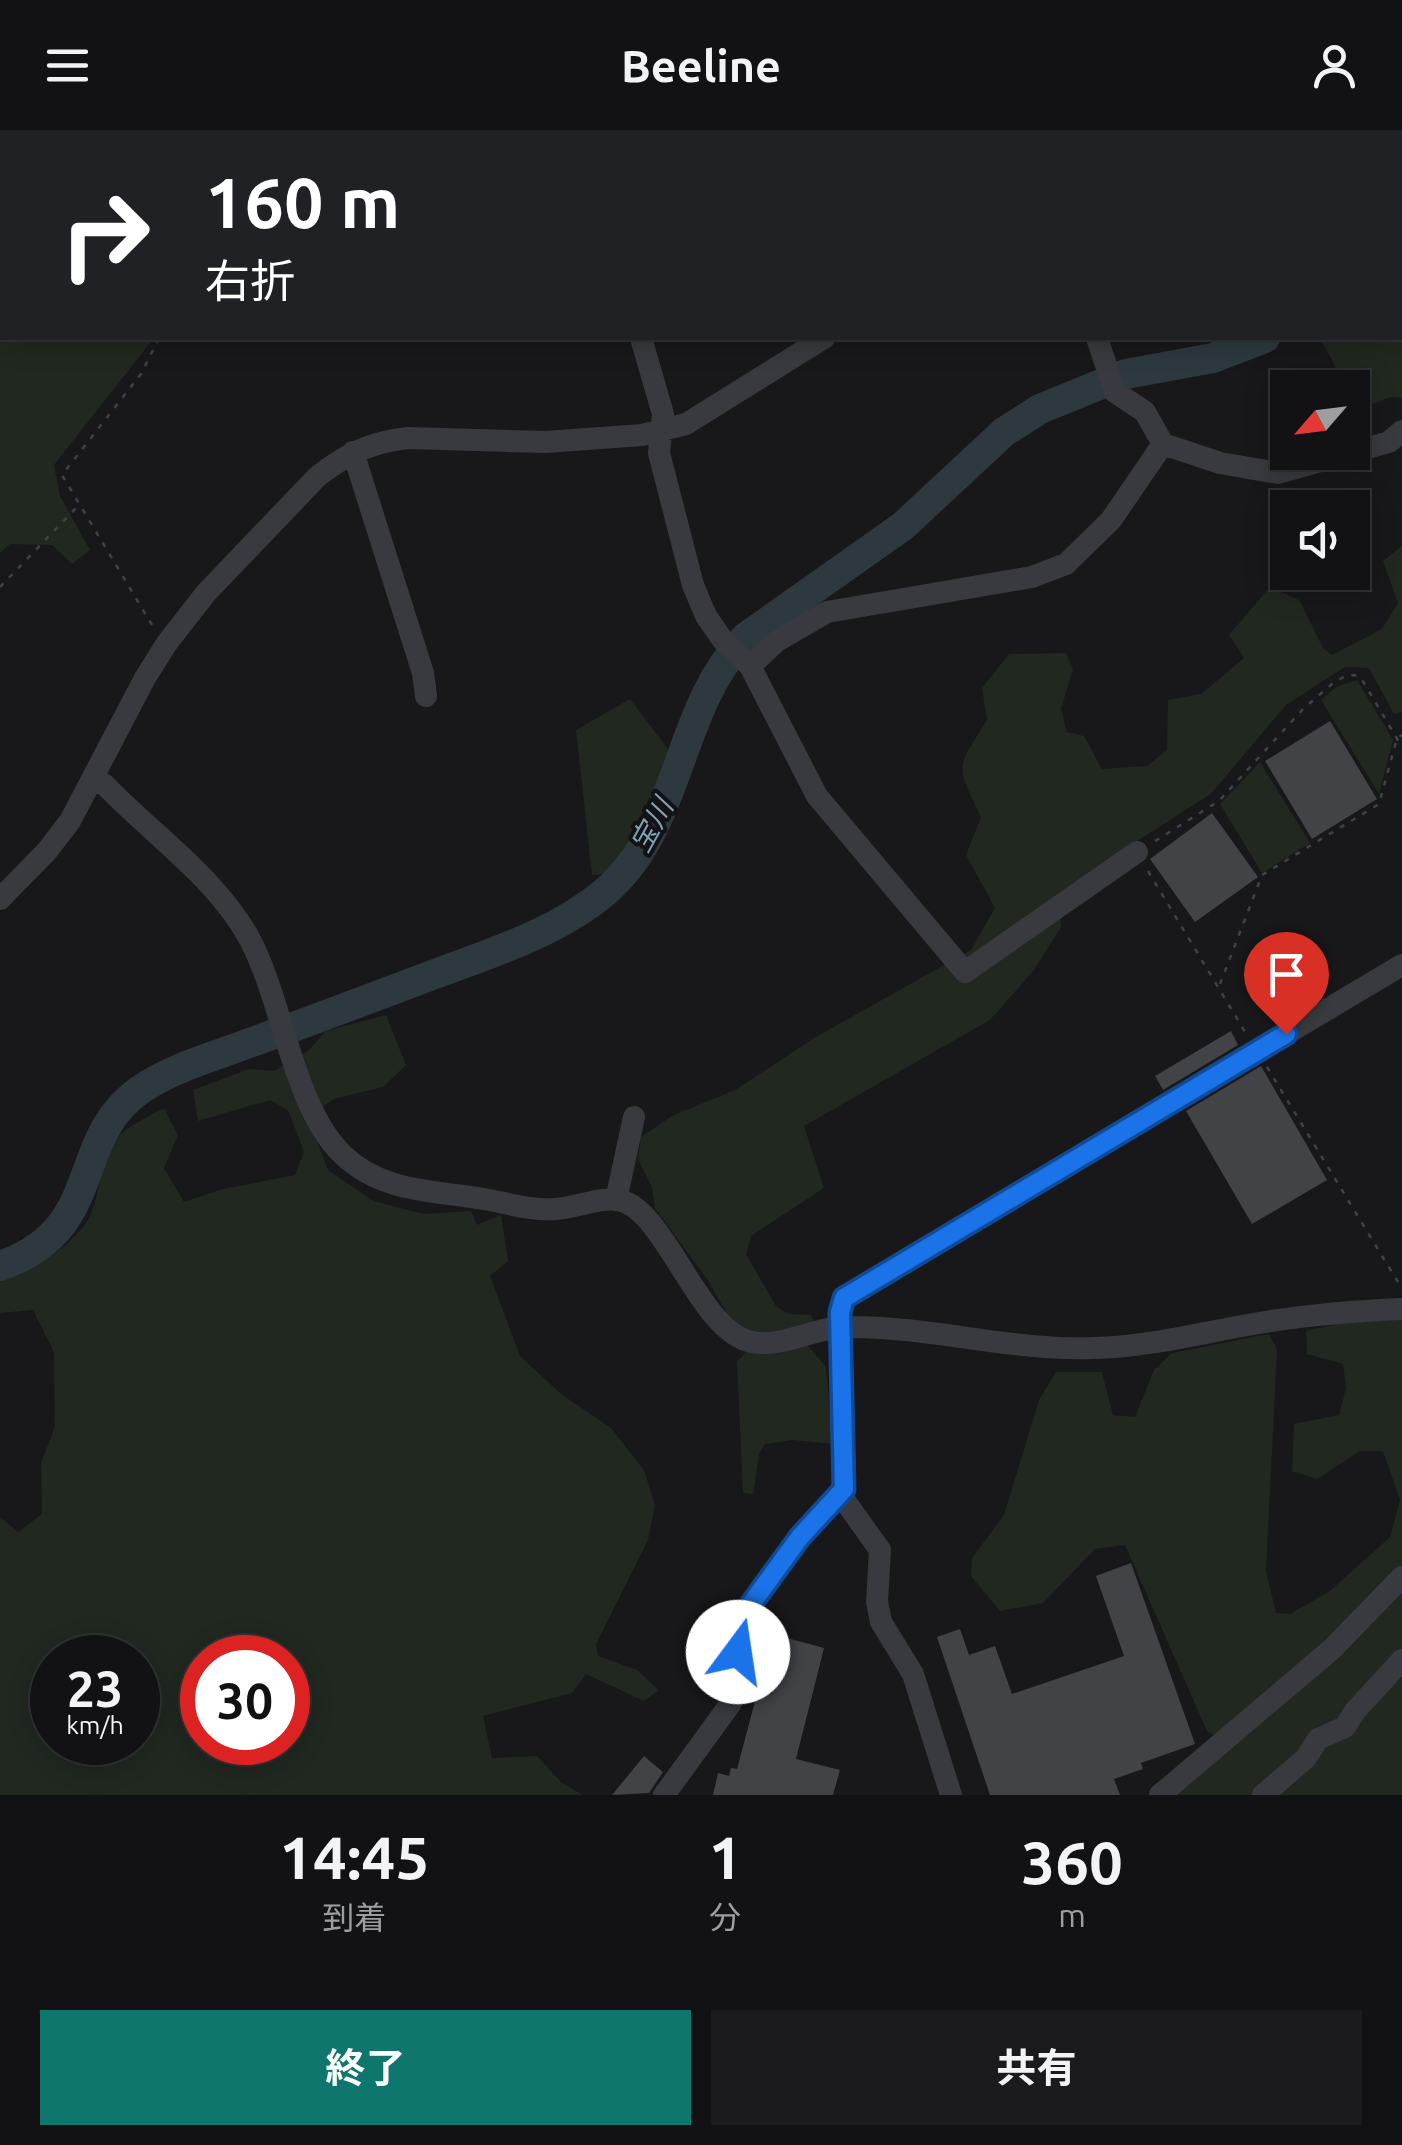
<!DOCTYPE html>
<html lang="ja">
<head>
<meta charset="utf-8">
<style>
	:root { --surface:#121214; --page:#1b1b1d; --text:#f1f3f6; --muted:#9c9ea0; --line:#313234; --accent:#0f766e }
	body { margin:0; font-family:Ubuntu,"Noto Sans JP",sans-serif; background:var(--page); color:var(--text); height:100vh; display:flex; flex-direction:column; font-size:38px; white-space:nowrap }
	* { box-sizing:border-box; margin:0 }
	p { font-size:32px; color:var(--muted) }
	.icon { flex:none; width:55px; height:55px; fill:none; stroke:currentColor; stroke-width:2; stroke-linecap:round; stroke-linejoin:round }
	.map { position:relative; height:1665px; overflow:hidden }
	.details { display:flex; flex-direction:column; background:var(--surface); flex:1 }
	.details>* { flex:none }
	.banner { position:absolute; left:0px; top:0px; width:1402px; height:210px; box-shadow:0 5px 25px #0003,0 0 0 2px var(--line); background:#202124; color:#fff; overflow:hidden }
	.needle { width:65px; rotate:242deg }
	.fabs { position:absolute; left:1270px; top:240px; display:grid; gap:20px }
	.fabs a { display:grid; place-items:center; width:100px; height:100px; border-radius:0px; background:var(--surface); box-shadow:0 5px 25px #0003,0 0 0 2px var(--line); font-size:50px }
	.speed { position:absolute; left:30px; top:1505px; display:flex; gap:20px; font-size:50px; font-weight:700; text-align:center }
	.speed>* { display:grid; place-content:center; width:130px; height:130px; border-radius:50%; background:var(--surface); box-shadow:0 5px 25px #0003,0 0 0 2px var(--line); line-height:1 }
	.speed small { font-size:25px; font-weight:400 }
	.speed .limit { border:15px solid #d22; background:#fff; color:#111 }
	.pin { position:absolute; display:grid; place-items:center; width:85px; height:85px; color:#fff; margin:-102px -42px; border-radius:50% 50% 50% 0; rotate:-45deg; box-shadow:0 0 10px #0007 }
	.pin .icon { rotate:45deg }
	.me { position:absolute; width:110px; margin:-55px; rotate:14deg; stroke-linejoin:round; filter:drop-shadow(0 0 8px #0008) }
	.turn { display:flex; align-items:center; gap:35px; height:210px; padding:0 40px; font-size:45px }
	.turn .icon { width:130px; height:130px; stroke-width:2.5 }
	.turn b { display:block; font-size:70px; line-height:85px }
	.eta { display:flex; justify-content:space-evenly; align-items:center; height:170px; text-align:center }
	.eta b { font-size:60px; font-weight:700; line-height:70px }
	.button { display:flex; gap:20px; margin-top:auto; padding:20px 40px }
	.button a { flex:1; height:115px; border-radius:0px; background:var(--accent); color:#fff; font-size:40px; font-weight:700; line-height:115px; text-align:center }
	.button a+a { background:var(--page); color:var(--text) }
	header { display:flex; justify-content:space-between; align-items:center; height:130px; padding:0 40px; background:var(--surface); font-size:45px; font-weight:700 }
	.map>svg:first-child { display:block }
	.green { fill:#202820; fill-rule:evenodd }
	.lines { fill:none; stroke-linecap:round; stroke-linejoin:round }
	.river { stroke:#2d393f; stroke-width:30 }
	.building { fill:#424347 }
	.path { stroke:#3f4246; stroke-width:2.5; stroke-dasharray:5 8; stroke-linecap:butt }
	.minor { stroke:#393a3f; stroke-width:22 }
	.route-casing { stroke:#114b97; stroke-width:25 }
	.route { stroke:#1a73e8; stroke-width:18 }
	.labels { text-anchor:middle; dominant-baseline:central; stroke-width:8; stroke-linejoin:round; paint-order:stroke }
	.water-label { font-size:28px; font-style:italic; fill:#81a2b6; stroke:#131315 }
</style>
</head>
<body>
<header><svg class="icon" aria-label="menu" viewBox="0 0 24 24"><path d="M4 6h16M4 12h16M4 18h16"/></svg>Beeline<svg class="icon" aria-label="person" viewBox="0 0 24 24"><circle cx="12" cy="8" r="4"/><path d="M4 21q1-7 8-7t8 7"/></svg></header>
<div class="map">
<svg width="1402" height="1665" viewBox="0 0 1402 1665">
	<rect width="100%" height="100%" fill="#18181a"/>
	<path class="green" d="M0,0H235L2,2V208H154L54,335L60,366L90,420L72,434L52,415L10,414L0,423Z
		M1402,35V268L1391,267L1365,277L1353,264L1352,258L1345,255L1320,208H1400Z
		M1402,416V582L1394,584L1369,538L1345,537L1286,575L1211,664L1137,711L1060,769L1061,797L1034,840L990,890L804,996L824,1058L751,1106L746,1124L776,1176L789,1184L811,1185L815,1193L808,1216L826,1237L832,1314L793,1310L765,1314L759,1324L753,1364L743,1363L737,1232L748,1220L707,1149L655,1078L652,1057L638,1029L641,1007L672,986L737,959L814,908L971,820L995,778L966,725L981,687C955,633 956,640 987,590L982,558L1009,524L1066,523L1073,539L1061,579L1067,602L1084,606L1102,639L1147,636L1167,620L1168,570L1201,564L1244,528L1229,505L1270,457L1299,470L1323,518L1332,525L1382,499L1398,473L1383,431Z
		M1357,550L1393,610L1379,664L1321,570L1336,557Z
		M630,569L671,623L644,694L622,726L603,744L592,745L576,600Z
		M1260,632L1310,713L1262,743L1220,674Z
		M386,885L406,935L383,957L334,969L308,987L328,1040L374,1071L424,1084L471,1081L477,1095L501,1085L508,1131L490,1146L520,1226L561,1264L611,1298L644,1340L655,1375L648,1410L596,1514L598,1526L637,1540L659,1560L644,1571L586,1544L572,1563L483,1586L492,1628L537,1626L561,1652L583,1665H0V1387L18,1402L42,1384L41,1333L55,1297L54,1222L33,1180L0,1183V1151C30,1142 81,1112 92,1081C100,1062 99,1038 108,1020C118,1000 146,988 164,978L178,1005L164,1038L184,1072L223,1059L295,1045L304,1022L288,980L270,970L198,991L193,960L249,939L274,941L308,921L326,901ZM52,1528H138V1612H52ZM202,1528H288V1612H202Z
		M1402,1187V1665H1170L1229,1615L1207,1601L1125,1415L1095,1419L1043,1473L1000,1481L971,1446L972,1428L1004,1385L1039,1270L1056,1242H1102L1113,1285L1135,1287L1154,1240L1172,1223L1269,1204L1277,1220L1266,1441L1276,1483L1290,1484L1330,1461L1390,1407L1400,1370L1383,1321H1360L1317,1349L1292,1341L1294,1294L1339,1285L1346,1258L1343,1234L1307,1224L1306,1201L1346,1192Z"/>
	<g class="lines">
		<path class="river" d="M1395,2L1396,0
			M0,1136C107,1099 68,1010 140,960C170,939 209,928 244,915C308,892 371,868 435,844C494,822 556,803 605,762C683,695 675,579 746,507L903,396L1004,302L1040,279L1126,244L1213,228L1265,208"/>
	</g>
	<path class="building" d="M1330,591L1377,669L1312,709L1265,631Z
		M1212,683L1258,747L1195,792L1150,729Z
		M1231,901L1238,915L1163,960L1155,946Z
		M1261,936L1327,1050L1252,1094L1186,981Z
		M1131,1433L1195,1614L1141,1633L1143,1639L1114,1649L1120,1665H990L937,1507L960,1499L969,1525L995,1516L1012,1564L1124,1526L1096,1446Z
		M787,1508L824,1518L796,1629L840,1640L833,1665H713L718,1643L729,1646L731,1638L737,1639L758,1560L772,1564Z
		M644,1626L663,1642L649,1663L612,1665Z"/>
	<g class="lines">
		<path class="path" d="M397,2L402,0
			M1095,2V0
			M0,457L78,376
			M152,495L62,345L141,244L159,208
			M1155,711L1219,671L1303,579L1332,554L1345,546L1354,545L1361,548L1402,617
			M1148,741L1247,905
			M1220,854L1262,745L1379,674L1397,608L1402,605
			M1267,937L1401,1157"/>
		<path class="minor" d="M579,2V0
			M1201,2L1204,0
			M641,208L663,284L659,323L693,455L706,486L722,509L750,536L817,666L965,842L1137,722
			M1097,208L1115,262L1145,282L1163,314L1220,333L1278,343L1389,312L1402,301
			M353,322L423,543L426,566
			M750,536L777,511L827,482L1032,447L1066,434L1111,390L1163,314
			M95,649L105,655C152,704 214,746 248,806C283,869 292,975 342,1024C382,1063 433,1060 484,1069C507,1073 532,1081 555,1079C576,1078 598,1067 618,1070C665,1077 699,1203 752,1212C783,1218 815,1197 846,1197C929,1196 1010,1221 1093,1218C1149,1217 1204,1202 1259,1193C1306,1185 1354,1181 1402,1179
			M0,769L47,721L70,691L145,548L167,513L206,463L317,347C346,324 371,312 408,308L546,312L642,305L686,294L824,208
			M616,1070L634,987
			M840,1364L880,1420L877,1472L881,1492L913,1544L951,1665
			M664,1665L731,1573L737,1553L738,1492L800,1407L843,1359L840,1181L844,1167L1402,835
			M1160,1665L1332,1519L1402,1447
			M1263,1665L1306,1628L1318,1609L1345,1597L1355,1581L1402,1530"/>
	</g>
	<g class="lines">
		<g class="route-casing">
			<path id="route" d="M738,1522V1492L800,1407L844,1359L840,1182L844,1168L1286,904"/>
		</g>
		<use href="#route" class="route"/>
	</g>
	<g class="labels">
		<g class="water-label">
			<text transform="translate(651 695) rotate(-61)">宝川</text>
		</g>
	</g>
</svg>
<div class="fabs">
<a><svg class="needle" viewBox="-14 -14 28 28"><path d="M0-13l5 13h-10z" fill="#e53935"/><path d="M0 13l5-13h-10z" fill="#9c9ea0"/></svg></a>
<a><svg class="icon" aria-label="sound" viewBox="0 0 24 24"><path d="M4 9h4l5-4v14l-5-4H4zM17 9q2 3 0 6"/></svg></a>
</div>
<div class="speed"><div>23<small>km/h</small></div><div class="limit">30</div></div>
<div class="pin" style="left:1286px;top:904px;background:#d93025"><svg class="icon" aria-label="arrive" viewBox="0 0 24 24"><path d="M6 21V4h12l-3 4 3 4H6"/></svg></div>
<svg class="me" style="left:738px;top:1522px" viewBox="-20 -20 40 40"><circle r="19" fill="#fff"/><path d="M0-13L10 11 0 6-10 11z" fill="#1a73e8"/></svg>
<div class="banner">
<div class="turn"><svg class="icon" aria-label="right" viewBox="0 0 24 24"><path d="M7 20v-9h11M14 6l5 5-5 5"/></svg><div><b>160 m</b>右折</div></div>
</div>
</div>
<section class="details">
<div class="eta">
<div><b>14:45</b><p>到着</p></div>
<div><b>1</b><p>分</p></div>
<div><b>360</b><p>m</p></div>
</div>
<div class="button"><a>終了</a><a>共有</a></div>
</section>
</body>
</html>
